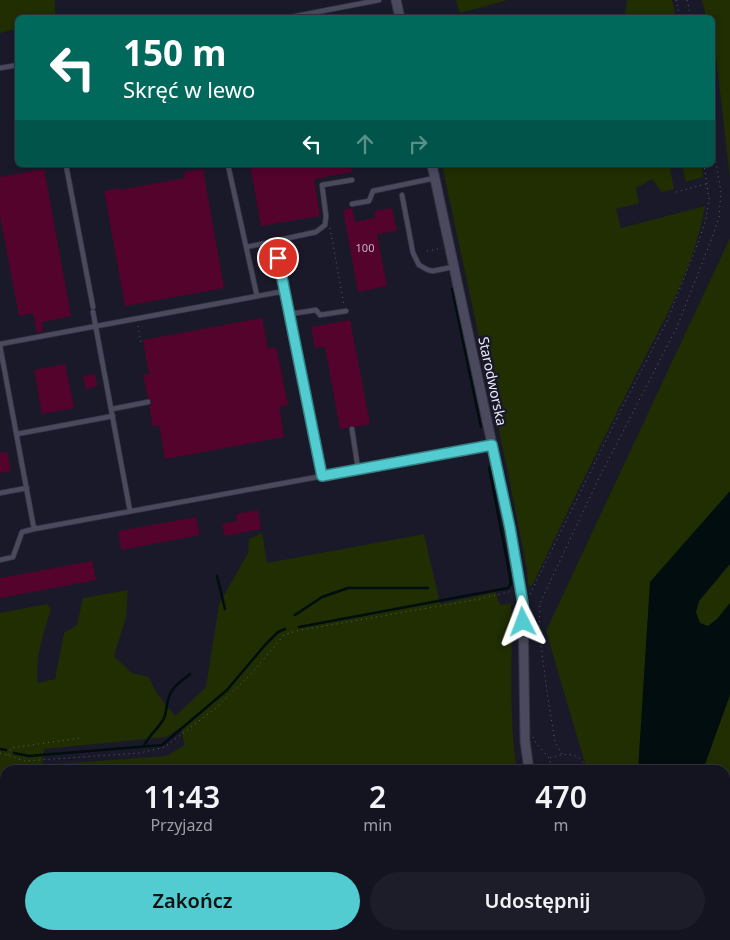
<!DOCTYPE html>
<html lang="pl">
<head>
<meta charset="utf-8">
<style>
	:root { --surface:#141320; --page:#1d1c29; --text:#f1f3f6; --muted:#9d9ea5; --line:#33323e; --accent:#52ccd0 }
	body { margin:0; font-family:"Noto Sans",sans-serif; background:var(--page); color:var(--text); height:100vh; display:flex; flex-direction:column; font-size:19px; white-space:nowrap }
	* { box-sizing:border-box; margin:0 }
	p { font-size:16px; color:var(--muted) }
	.icon { flex:none; width:28px; height:28px; fill:none; stroke:currentColor; stroke-width:2; stroke-linecap:round; stroke-linejoin:round }
	.map { position:relative; flex:1; overflow:hidden }
	.drawer { position:absolute; left:0px; top:765px; width:730px; height:175px; display:flex; flex-direction:column; background:var(--surface); border-radius:15px 15px 0 0; box-shadow:0 2px 8px #0003,0 0 0 1px var(--line) }
	.drawer>* { flex:none }
	.guide { position:absolute; left:15px; top:15px; width:700px; height:152px; border-radius:8px; box-shadow:0 2px 8px #0003,0 0 0 1px var(--line); background:#00695c; color:#fff; overflow:hidden }
	.pin { position:absolute; display:grid; place-items:center; width:42px; height:42px; color:#fff; margin:-21px; border:2px solid #fff; border-radius:50%; box-shadow:0 1px 5px #0007 }
	.me { position:absolute; width:55px; margin:-28px; rotate:357deg; stroke-linejoin:round; filter:drop-shadow(0 0 4px #0008) }
	.turn { display:flex; align-items:center; gap:18px; height:105px; padding:0 25px; font-size:22px }
	.turn .icon { width:65px; height:65px; stroke-width:2.5 }
	.turn b { display:block; font-size:35px; line-height:42px }
	.lanes { display:flex; align-items:center; height:48px; padding:0 25px; background:#0003; justify-content:center; gap:25px; direction:ltr }
	.lanes .off { opacity:.35 }
	.eta { display:flex; justify-content:space-evenly; align-items:center; height:85px; text-align:center }
	.eta b { font-size:30px; font-weight:600; line-height:35px }
	.button { display:flex; gap:10px; margin-top:auto; padding:10px 25px }
	.button a { flex:1; height:58px; border-radius:30px; background:var(--accent); color:#111; font-size:20px; font-weight:600; line-height:58px; text-align:center }
	.button a+a { background:var(--page); color:var(--text) }
	.map>svg:first-child { display:block }
	.green { fill:#202e02; fill-rule:evenodd }
	.water { fill:#010d0e }
	.lines { fill:none; stroke-linecap:round; stroke-linejoin:round }
	.stream { stroke:#010d0e; stroke-width:2.5 }
	.building { fill:#53032c }
	.lane-casing { stroke:#343340; stroke-width:6 }
	.street-casing { stroke:#343340; stroke-width:11 }
	.path { stroke:#5f5e6e; stroke-width:1; stroke-dasharray:1 4; stroke-linecap:butt }
	.lane { stroke:#4a495d; stroke-width:4.5 }
	.street { stroke:#4a495d; stroke-width:9 }
	.route-casing { stroke:#358587; stroke-width:12 }
	.route { stroke:#52ccd0; stroke-width:9 }
	.labels { text-anchor:middle; dominant-baseline:central; stroke-width:5; stroke-linejoin:round; paint-order:stroke }
	.number-label { font-size:11px; fill:#c6b2c6 }
	.street-label { font-size:14px; fill:#ededf9; stroke:#1a192a }
</style>
</head>
<body>
<div class="map">
<svg width="730" height="940" viewBox="0 0 730 940">
	<rect width="100%" height="100%" fill="#1a192a"/>
	<path class="green" d="M0,0H55V17L18,18L17,29L0,33Z
		M456,0H508L460,13Z
		M627,0H672L676,17H627L625,14Z
		M702,0H730V179L716,56L713,42L712,18L706,17Z
		M442,165H702L703,177L686,182L682,167L670,169L674,189L662,192L652,179L636,188L639,203L616,209L621,228L705,206C694,269 660,328 631,384C597,451 564,518 532,586L528,585L527,570L508,473Z
		M730,238V940H638L636,935H725V770H587L546,631Z
		M262,533L267,563L424,534L440,604L496,592L498,601L501,605L511,603C513,659 508,715 517,770H492L473,765L465,770H111V767L97,770H5V809L0,816V613L47,604L51,609C44,632 34,660 38,683L55,679L64,633L77,625L83,598L128,590L126,617L114,656L132,673L149,677L156,692L175,716L206,687L219,604L248,553L249,539ZM180,728L185,745L166,756L42,765L44,749L166,737Z
		M5,846V935H388L384,938L383,940H309L304,936L298,940H0V851Z
		M404,935H463L461,940H441L429,936L408,937Z"/>
	<path class="water" d="M730,491V564L699,601L696,612L700,623L708,626L717,619L730,603V695L703,770H638L650,582Z
		M730,860V924L725,928V864Z
		M674,935H716L710,940H673Z"/>
	<g class="lines">
		<path class="stream" d="M452,289L481,427
			M217,576L225,609
			M295,615L322,597L348,588H428
			M299,627L508,588L511,584L509,571L489,467
			M144,746C149,735 157,730 163,720C167,714 166,704 169,697C172,686 182,681 190,674
			M0,749L6,750
			M14,753L29,756L162,745L227,690L265,645L278,632L285,629
			M0,844L5,840"/>
	</g>
	<path class="building" d="M250,165H351L352,172L314,179L320,216L261,226Z
		M44,169L71,316L42,322L43,332L37,333L33,313L19,316L0,216V177Z
		M203,169L224,288L125,306L104,191L119,188V190L185,178L184,172Z
		M352,208L355,222L375,218L374,211L392,208L397,231L377,234L387,286L358,292L343,210Z
		M262,318L268,349L276,347L288,405L279,407L284,437L165,459L159,425L153,427L149,406L152,402L148,398L143,375L149,374L143,340Z
		M350,320L370,424L355,427L351,425L348,428L340,429L325,347L315,348L311,327Z
		M65,364L74,408L42,414L34,370Z
		M95,374L97,386L86,389L83,376Z
		M7,452L11,471L0,473V453Z
		M258,510L261,529L225,536L222,524L237,521L236,514Z
		M196,517L200,535L121,550L118,531Z
		M92,561L96,580L0,598V578Z"/>
	<g class="lines">
		<g class="lane-casing">
			<path id="lane" d="M286,18L379,0
				M0,68L18,65
				M66,165L93,307
				M228,165L257,296
				M402,195L413,253L419,265L428,270L433,271L453,267
				M352,204L369,201L373,191L435,178
				M275,242L285,291
				M247,247L316,232L325,225L326,216L322,185L352,180
				M93,312L130,511
				M290,314L316,310L320,315L346,311
				M0,344L285,291L322,476
				M0,346L34,529L492,445
				M112,409L148,402
				M352,429L358,469
				M17,434L113,416
				M0,493L27,488
				M0,560L13,557L22,532L34,529"/>
		</g>
		<g class="street-casing">
			<path id="street" d="M396,0L400,18
				M432,165L510,528L523,604L525,741L529,770
				M580,935L581,940"/>
		</g>
		<path class="path" d="M676,0L680,18
			M687,0L691,18
			M676,192L706,184
			M330,228L344,305
			M427,251L442,248
			M138,326L141,343
			M530,594L624,404L667,321L699,240L706,219L709,199L704,165
			M533,737L536,743L549,758L553,770
			M0,753L25,761L140,753L165,747L216,708L251,674L284,635L296,631L480,599L513,591
			M562,754L555,742L547,692L539,630L540,603L600,476L677,327L712,238L719,217L721,192L712,140
			M8,755L11,748L80,738
			M550,758C565,753 581,751 586,770
			M0,933H5
			M27,935L67,936L91,940
			M601,935L603,940
			M620,935L622,940
			M491,940L493,935
			M503,940L505,935"/>
		<use href="#lane" class="lane"/>
		<use href="#street" class="street"/>
	</g>
	<g class="lines">
		<g class="route-casing">
			<path id="route" d="M278,258L322,476L492,445L510,528L523,604V622"/>
		</g>
		<use href="#route" class="route"/>
	</g>
	<g class="labels">
		<g class="number-label">
			<text x="365" y="247">100</text>
		</g>
		<g class="street-label">
			<text transform="translate(493 381) rotate(78)">Starodworska</text>
		</g>
	</g>
</svg>
<div class="pin" style="left:278px;top:258px;background:#d93025"><svg class="icon" aria-label="arrive" viewBox="0 0 24 24"><path d="M6 21V4h12l-3 4 3 4H6"/></svg></div>
<svg class="me" style="left:523px;top:622px" viewBox="-20 -20 40 40"><path d="M0-17L14 15 0 8-14 15z" fill="#52ccd0" stroke="#fff" stroke-width="4"/></svg>
<div class="guide">
<div class="turn"><svg class="icon" aria-label="left" viewBox="0 0 24 24"><path d="M17 20v-9H6M10 6l-5 5 5 5"/></svg><div><b>150 m</b>Skręć w lewo</div></div>
<div class="lanes"><svg class="icon" aria-label="left" viewBox="0 0 24 24"><path d="M17 20v-9H6M10 6l-5 5 5 5"/></svg><svg class="icon off" aria-label="ahead" viewBox="0 0 24 24"><path d="M12 20V5M6 11l6-6 6 6"/></svg><svg class="icon off" aria-label="right" viewBox="0 0 24 24"><path d="M7 20v-9h11M14 6l5 5-5 5"/></svg></div>
</div>
<section class="drawer">
<div class="eta">
<div><b>11:43</b><p>Przyjazd</p></div>
<div><b>2</b><p>min</p></div>
<div><b>470</b><p>m</p></div>
</div>
<div class="button"><a>Zakończ</a><a>Udostępnij</a></div>
</section>
</div>
</body>
</html>
